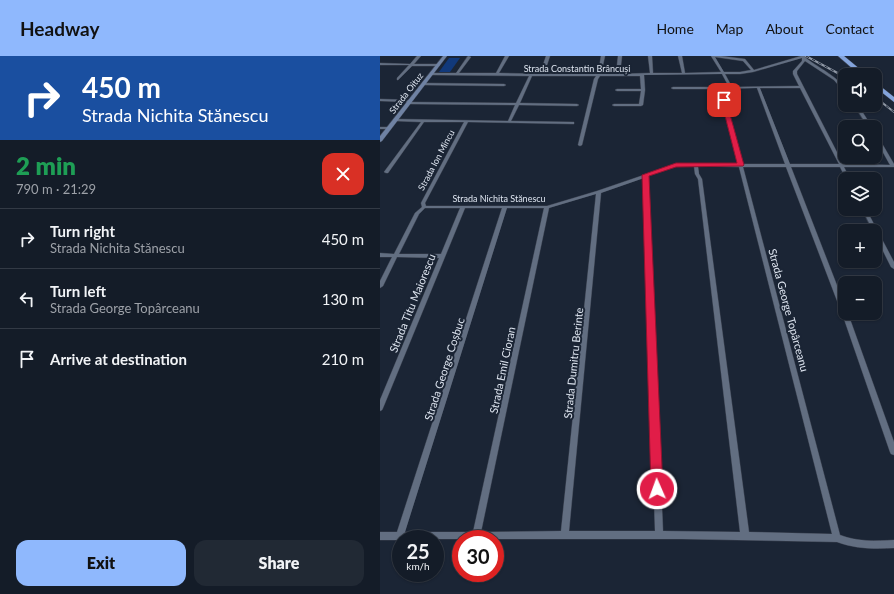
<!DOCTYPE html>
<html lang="en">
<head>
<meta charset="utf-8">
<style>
	:root { --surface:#141c28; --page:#212934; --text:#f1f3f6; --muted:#9da1a8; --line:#333a45; --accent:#8fb8fd }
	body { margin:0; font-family:Lato,sans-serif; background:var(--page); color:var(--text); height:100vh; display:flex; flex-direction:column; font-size:15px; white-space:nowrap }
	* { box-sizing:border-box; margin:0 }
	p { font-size:13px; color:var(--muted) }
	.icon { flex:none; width:22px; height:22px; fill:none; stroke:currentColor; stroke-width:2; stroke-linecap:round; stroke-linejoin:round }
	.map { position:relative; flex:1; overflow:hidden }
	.drawer { display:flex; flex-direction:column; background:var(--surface); width:380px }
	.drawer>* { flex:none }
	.top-card { background:#1a4fa0; color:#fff; overflow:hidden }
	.buttons { position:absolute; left:458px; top:12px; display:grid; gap:8px }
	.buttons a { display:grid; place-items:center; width:44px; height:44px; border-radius:8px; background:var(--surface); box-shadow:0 1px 3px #0004,0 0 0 1px var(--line); font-size:20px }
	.speed { position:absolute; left:12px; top:474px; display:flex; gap:8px; font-size:20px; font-weight:700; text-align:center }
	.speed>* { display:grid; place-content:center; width:52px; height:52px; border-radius:50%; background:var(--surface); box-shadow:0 1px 3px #0004,0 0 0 1px var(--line); line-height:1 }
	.speed small { font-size:10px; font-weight:400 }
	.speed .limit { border:6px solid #d22; background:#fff; color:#111 }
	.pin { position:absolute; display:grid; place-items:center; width:34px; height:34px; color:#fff; margin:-17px; border-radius:8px; box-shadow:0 2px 6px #0006 }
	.me { position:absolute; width:44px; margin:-22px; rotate:358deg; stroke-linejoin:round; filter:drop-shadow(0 0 3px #0008) }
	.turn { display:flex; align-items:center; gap:14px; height:84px; padding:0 16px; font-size:18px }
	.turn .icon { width:52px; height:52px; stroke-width:2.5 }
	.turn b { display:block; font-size:28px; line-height:34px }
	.round { display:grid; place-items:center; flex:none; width:42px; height:42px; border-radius:12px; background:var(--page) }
	.summary { display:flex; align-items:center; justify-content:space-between; height:68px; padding:0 16px }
	h1 { font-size:24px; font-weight:800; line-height:30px; color:#1e9e55 }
	.cta { display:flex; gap:8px; margin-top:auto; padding:8px 16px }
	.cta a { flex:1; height:46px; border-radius:12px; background:var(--accent); color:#111; font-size:16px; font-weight:800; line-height:46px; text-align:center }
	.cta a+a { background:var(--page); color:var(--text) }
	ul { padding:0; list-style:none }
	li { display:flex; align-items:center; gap:12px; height:60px; padding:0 16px; border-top:1px solid var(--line) }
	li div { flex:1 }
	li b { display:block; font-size:15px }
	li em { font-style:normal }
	header { display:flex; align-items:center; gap:24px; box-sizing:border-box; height:56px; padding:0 20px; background:var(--accent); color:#111 }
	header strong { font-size:19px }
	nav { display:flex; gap:22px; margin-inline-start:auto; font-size:14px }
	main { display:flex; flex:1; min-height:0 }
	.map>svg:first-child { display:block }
	.building { fill:#11397b }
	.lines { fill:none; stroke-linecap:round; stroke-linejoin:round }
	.minor-casing { stroke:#3a414f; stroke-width:1 }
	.secondary-casing { stroke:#3a414f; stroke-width:1 }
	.trunk-casing { stroke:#3a414f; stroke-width:1 }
	.minor { fill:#626e81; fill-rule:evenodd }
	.secondary { fill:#6f82a3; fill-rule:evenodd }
	.trunk { fill:#84a4dc; fill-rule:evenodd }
	.rail-casing { stroke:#9199a6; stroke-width:2 }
	.rail { stroke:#1b2535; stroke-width:1; stroke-dasharray:3.5; stroke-linecap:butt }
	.route { fill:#e11d48; stroke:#92132f }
	.labels { text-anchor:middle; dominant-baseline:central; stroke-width:4; stroke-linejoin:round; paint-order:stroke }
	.far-street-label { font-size:9px; fill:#dde4ef; stroke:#1b2535 }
	.street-label { font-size:11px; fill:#dde4ef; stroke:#1b2535 }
</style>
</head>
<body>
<header>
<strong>Headway</strong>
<nav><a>Home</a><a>Map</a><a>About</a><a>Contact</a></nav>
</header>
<main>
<section class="drawer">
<div class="top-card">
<div class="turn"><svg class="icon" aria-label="right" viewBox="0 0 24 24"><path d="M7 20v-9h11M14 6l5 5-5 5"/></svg><div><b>450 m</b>Strada Nichita Stănescu</div></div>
</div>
<div class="summary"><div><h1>2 min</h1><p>790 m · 21:29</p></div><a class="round" style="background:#d93025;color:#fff"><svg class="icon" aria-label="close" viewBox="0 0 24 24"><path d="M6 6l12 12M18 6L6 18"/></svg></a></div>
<ul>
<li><svg class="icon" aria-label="right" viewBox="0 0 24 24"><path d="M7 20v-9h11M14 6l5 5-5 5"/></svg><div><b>Turn right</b><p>Strada Nichita Stănescu</p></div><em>450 m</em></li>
<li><svg class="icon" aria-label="left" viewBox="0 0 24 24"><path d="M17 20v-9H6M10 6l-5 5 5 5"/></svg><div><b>Turn left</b><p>Strada George Topârceanu</p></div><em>130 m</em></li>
<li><svg class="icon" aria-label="arrive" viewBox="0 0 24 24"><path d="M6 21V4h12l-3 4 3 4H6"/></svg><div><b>Arrive at destination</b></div><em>210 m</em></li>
</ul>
<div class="cta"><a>Exit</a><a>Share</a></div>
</section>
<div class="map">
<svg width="514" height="538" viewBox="0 0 514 538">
	<rect width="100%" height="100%" fill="#1b2535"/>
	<path class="building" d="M69,2H80L70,16H59Z"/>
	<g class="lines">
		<g class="minor-casing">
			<path id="minor" d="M37,0H41L34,8H58L60,9L58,10H32L18,24H17V22L29,9H0V7L30,8Z
				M88,0L91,1L79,17H116L125,0H129L119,17L160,18L166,0H170L164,18H218L221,0H225L221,18H236L238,0H242L240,18L270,17L268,0H272L273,17H302L298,0H302L305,17L341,16L331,0H341L365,3L374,14L421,0H426L425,1C434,10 465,23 465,37L454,24L425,5L417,15V18L463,108L510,109L495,82V78L497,79L514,108V111H464L470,123H466L460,111H411L465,250V257H468L470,263L514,386V399L511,398L510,396L464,263L406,111H363L460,479C478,486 496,485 514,484V492C494,493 476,493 457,486L302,483H21L20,484H0V476H17L122,152H85L3,352L2,354L0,355V344L59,202L17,201L3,230L0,232V225L12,201H0V197L14,198L35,157L42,151L41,147L84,66H44L8,117H6L4,116L41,66L15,65L13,64L15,63L128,65L135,49L28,48L26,47L28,46L0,45V43L30,44L32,45L30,46L136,47L149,20L52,19L50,18L52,17H76ZM335,1L363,5L371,14L360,16H344ZM422,2V5L413,15V18L419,30L352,31L345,18H360L373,16ZM342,18L349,31H293L291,32L293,33H339L358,108H296L217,135L167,150H46L45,147L88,66L194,68V66H193L131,65L139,49L197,50L199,49L197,48L140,47L152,20H216L214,23L198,89L200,90L202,89L218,23L220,20H260L261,33H237L235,34L237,35H261L259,48H234L232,49L234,50H261L263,49L265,34L264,19ZM377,32L405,108H362L342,33ZM380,32H420L459,108H410ZM296,110H314L315,118L318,123L360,476L283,475L268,120ZM318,110L359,111L452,478L369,476L322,123L319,118ZM264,122L275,475H189L221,137ZM216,138L181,475L101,476L169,152ZM45,152H80L61,198H19L39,158ZM127,152H164L93,476H25Z
				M43,27L124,28L126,29L124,30L42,29V27Z
				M474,49H478L492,71H488Z
				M0,71H9L11,72L9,73H0Z
				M482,153H486L514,206V213L511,211L495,179V175H493Z"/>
		</g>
		<g class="secondary-casing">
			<path id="secondary" d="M63,0H67L2,85L0,86V80Z"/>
		</g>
		<g class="trunk-casing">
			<path id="trunk" d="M458,0H464L487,19H480Z
				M495,26L514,41V46L495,31Z"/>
		</g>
		<use href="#minor" class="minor"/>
		<use href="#secondary" class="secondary"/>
		<use href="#trunk" class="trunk"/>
		<g class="rail-casing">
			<path id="rail" d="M426,0L465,21
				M495,41L514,56"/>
		</g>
		<use href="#rail" class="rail"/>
	</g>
	<path class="route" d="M344,43L346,44L364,109L363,110L296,111L269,120L283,433L281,437L277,439L273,437L271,433L262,119L296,107H357L341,44Z"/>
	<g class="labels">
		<g class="far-street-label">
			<text x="197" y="12">Strada Constantin Brâncuși</text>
			<text transform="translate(26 37) rotate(-52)">Strada Oituz</text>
			<text transform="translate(56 104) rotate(-62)">Strada Ion Mincu</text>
			<text x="119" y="142">Strada Nichita Stănescu</text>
		</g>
		<g class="street-label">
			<text transform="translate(32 247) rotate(-68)">Strada Titu Maiorescu</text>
			<text transform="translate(409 254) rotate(75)">Strada George Topârceanu</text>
			<text transform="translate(193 307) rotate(-84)">Strada Dumitru Berinte</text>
			<text transform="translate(64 313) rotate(-72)">Strada George Coșbuc</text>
			<text transform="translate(122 314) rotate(-78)">Strada Emil Cioran</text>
		</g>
	</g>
</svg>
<div class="buttons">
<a><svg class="icon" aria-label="sound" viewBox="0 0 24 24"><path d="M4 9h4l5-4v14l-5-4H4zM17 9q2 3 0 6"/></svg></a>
<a><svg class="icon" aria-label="search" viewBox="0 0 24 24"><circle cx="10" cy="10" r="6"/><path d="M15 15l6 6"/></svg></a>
<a><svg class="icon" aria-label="layers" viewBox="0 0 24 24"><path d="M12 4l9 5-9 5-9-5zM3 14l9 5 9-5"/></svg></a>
<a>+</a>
<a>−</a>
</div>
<div class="speed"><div>25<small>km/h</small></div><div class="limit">30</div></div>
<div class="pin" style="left:344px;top:44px;background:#d93025"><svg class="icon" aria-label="arrive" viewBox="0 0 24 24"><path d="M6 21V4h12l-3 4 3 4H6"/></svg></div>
<svg class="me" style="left:277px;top:433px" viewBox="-20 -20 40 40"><circle r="17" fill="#e11d48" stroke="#fff" stroke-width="3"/><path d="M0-11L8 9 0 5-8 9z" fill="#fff"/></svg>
</div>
</main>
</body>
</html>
